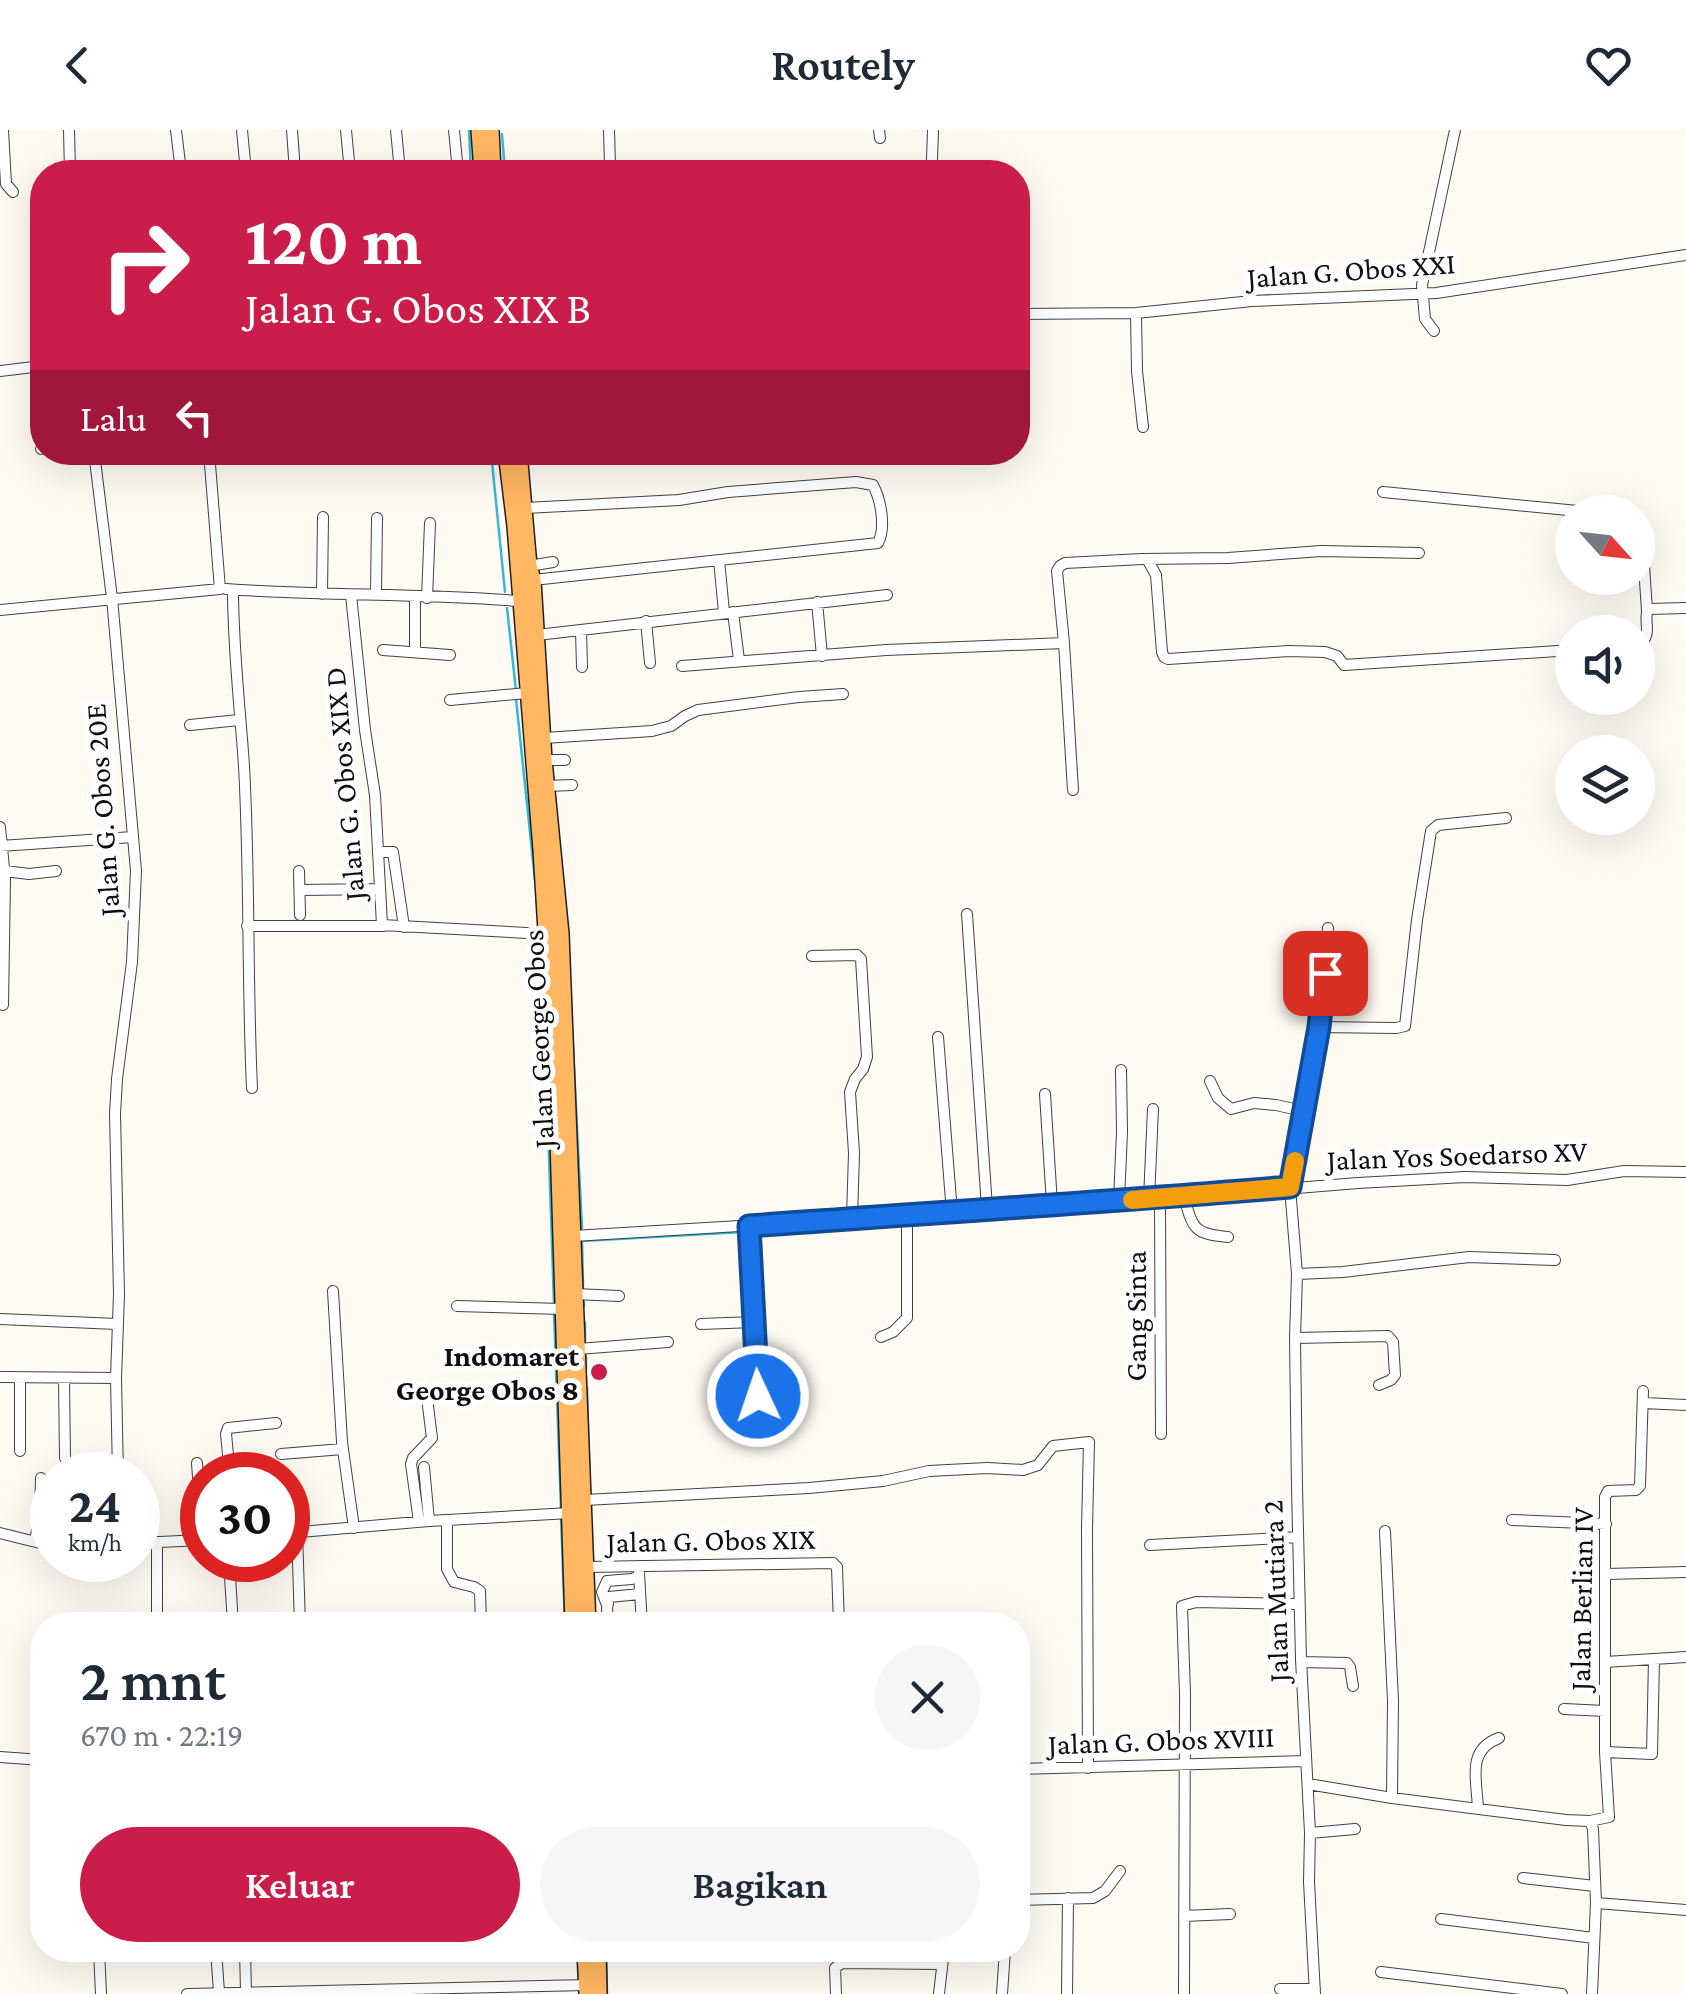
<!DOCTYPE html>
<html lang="id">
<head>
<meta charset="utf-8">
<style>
	:root { --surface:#fff; --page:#f6f6f7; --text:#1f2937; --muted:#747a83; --accent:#ca1d4a }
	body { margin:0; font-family:"Crimson Pro",serif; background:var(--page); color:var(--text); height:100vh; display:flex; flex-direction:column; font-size:38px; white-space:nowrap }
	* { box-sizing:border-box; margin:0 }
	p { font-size:32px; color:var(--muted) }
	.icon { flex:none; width:55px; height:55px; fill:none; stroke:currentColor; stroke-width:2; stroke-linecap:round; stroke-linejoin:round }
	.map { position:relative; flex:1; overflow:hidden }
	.panel { position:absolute; left:30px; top:1482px; width:1000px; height:350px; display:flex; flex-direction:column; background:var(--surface); border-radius:40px; box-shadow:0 10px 40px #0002 }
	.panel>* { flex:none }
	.guide { position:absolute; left:30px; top:30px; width:1000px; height:305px; border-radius:40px; box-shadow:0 10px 40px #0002; background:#ca1d4a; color:#fff; overflow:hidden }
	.needle { width:65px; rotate:117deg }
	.buttons { position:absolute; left:1555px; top:365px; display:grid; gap:20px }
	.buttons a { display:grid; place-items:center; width:100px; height:100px; border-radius:50%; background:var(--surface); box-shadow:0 10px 40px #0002; font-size:50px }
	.speed { position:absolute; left:30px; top:1322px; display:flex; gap:20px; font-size:50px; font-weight:700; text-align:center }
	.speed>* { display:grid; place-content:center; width:130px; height:130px; border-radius:50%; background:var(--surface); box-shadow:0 10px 40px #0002; line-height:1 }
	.speed small { font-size:25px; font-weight:400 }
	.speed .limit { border:15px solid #d22; background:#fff; color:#111 }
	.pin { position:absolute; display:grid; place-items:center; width:85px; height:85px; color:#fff; margin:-42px; border-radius:20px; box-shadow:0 5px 15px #0006 }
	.me { position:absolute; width:110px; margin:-55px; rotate:357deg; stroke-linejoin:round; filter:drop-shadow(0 0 8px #0008) }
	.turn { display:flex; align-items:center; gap:35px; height:210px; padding:0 50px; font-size:45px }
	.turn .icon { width:130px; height:130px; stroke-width:2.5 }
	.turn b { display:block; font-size:70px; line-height:85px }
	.then { display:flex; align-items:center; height:95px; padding:0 50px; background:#0003; gap:20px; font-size:38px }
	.round { display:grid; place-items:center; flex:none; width:105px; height:105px; border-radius:52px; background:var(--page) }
	.head { display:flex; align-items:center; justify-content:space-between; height:170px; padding:0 50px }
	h1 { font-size:60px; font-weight:600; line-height:75px }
	.button { display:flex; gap:20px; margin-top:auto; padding:20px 50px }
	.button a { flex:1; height:115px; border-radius:60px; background:var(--accent); color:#fff; font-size:40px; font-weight:600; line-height:115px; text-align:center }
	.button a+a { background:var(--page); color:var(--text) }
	header { display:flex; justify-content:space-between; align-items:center; height:130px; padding:0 50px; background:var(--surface); font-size:45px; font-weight:600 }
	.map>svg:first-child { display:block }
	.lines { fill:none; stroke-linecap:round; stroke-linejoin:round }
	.stream { stroke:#35b8d6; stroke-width:2.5 }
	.minor-casing { stroke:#424242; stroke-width:12 }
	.primary-casing { stroke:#202020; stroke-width:18 }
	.minor { stroke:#fff; stroke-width:10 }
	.primary { stroke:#ffb762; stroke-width:15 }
	.route-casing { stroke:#114b97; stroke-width:25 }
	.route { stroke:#1a73e8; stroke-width:18 }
	.slow { stroke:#f59e0b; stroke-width:18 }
	.poi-dot { fill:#ca1d4a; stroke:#fff; stroke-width:4 }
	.labels { text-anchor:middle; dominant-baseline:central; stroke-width:10; stroke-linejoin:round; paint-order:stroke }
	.street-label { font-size:30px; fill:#0f0f0f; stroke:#fff }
	.poi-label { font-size:30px; font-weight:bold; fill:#0f0f0f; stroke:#fff; text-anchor:end }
</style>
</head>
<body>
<header><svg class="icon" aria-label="back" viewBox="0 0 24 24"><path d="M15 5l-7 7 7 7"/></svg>Routely<svg class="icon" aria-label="heart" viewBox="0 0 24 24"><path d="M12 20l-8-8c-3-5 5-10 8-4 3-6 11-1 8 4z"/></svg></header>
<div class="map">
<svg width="1686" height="1864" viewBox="0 0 1686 1864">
	<rect width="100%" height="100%" fill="#fffaf2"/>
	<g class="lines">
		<path class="stream" d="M469,0L471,42
			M502,4L505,42
			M491,322L505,462
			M527,325L528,343
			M507,478L516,561
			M516,569L535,750
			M545,908L554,1174
			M573,917L582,1098
			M583,1156L582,1111L744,1102
			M584,1172V1176
			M554,1182L561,1379
			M585,1192V1211
			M586,1227V1241
			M587,1257L590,1365
			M561,1387L565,1495
			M606,1820L607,1864"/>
		<g class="minor-casing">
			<path id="minor" d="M3,0L6,54L13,62
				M69,0L70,42
				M176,0L181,42
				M242,0L246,42
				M292,0L295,42
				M346,0L350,42
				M396,0L400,42
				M454,0L458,42
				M609,0L610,36
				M879,0L880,8
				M932,29L933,0
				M1136,183L1137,241L1143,297
				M1018,184L1136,183L1252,171L1436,163L1686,125
				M1434,201L1425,189L1422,155L1455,0
				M0,241L42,236
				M41,319L42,318
				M94,322L112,468L136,741L132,832L117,949L115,984L119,1164L116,1248L118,1345
				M544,322H556
				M1383,362L1588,382
				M525,378L679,370L728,362L856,352L873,355C881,370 886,398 878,413L533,450
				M1638,388L1641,390L1647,481
				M1147,429L1156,445L1162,522L1164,527L1168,529L1289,521L1325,522L1337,526L1344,535L1572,520
				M719,430L724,482
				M529,436L553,432
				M226,459C324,466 422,463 519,471
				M233,460C233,519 240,577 244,636C250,743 247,850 252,958
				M376,463L377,388
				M322,464L323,387
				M351,465L365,600L375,665L382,795L546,804
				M415,467V522
				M427,468L430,393
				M817,472L822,526
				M0,480L220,459L209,322
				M733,482L739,530
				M646,491L650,533
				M581,500L582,537
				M537,505L887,465
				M1638,512H1642C1652,502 1643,490 1648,479L1686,478
				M1064,513L1073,660
				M383,520L450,525
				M682,536L886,520L1064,513L1057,441L1060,436L1065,433L1142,429L1228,428L1321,421L1419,423
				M450,570L527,563
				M190,595L239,590
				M544,608L652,601L671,596L685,586L698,580L799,567L843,564
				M544,630H565
				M546,656L572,655
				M0,697L5,748L3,875
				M0,716L133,707
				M378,722H393L404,797
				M5,741L29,744L56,741
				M299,741L300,785
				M300,760L380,759
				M967,784L987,1078
				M247,796H384
				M812,826L857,825L861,829L867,927L863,939L855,949L850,962L854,1023L852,1088
				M1319,897L1396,898L1405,896L1417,790L1431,701L1438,695L1506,688
				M938,907L952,1083
				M1210,951L1218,968L1231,979L1254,973L1276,975L1303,981
				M1045,964L1052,1074
				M1184,1067C1193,1099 1194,1104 1228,1107
				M1149,1069L1153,979
				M1160,1069L1161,1304
				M1119,1071L1122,1001L1121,940
				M749,1096L758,1266
				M573,1106L907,1086L987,1078L1160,1069L1358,1053L1465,1047L1567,1050L1624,1041L1686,1042
				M1297,1144L1343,1142L1469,1127L1555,1130
				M333,1161L342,1312L354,1398
				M575,1164L619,1166
				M457,1176L563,1179
				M0,1189L117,1194
				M701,1194L754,1192
				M881,1207L893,1202L907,1188V1086
				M1295,1208L1388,1206L1393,1212L1395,1245L1391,1250L1379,1255
				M578,1219L668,1212
				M0,1247L116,1248
				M64,1249L65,1328
				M1643,1273L1686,1275
				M20,1321V1248
				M281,1324L343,1319
				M197,1333L202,1403
				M424,1337L429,1391
				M230,1345L226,1304L228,1298L276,1293
				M585,1370L809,1358L883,1351L929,1341L987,1338L1023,1340L1038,1335L1053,1316L1089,1312L1087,1399L1088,1638
				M447,1390V1439L454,1452L474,1457L480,1461L481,1495
				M1512,1390L1606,1394
				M419,1392L411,1334L413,1328L432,1308L427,1268
				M1385,1401L1393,1571L1392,1668
				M297,1402L300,1495
				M0,1403L52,1416
				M288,1403L429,1391L570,1383
				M35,1411L40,1384L41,1348
				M138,1413L202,1410
				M1150,1415L1298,1407
				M229,1430L233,1495
				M587,1437L833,1433L837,1437L839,1495
				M639,1443L642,1495
				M1606,1444L1686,1442
				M607,1475L602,1462L607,1451L632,1449L639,1446
				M157,1495V1413
				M609,1495L607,1479L609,1467L640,1464
				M1301,1532L1347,1533L1350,1537L1353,1556
				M1605,1532L1686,1527
				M1564,1579L1605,1581
				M1605,1622L1652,1624L1654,1529
				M0,1627L42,1630
				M1018,1639L1305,1631
				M1308,1654L1392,1668L1566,1690L1590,1691L1609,1687L1605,1622V1367L1608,1361L1636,1360L1640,1356L1643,1261
				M1478,1679C1477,1650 1466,1620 1499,1608
				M1590,1691L1593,1699L1596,1773L1592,1864
				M1310,1703L1355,1699
				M1523,1748L1595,1756
				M1018,1770L1093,1768L1105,1761L1120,1741
				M1596,1773L1686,1780
				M1184,1786L1230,1784
				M1441,1789L1594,1808
				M99,1820L101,1864
				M216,1820L219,1862
				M245,1820L246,1862
				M1381,1842L1562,1864
				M1280,1859H1315
				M187,1864L587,1855
				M836,1864L835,1838L842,1833L942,1834
				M939,1864L943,1829L948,1820
				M1002,1864L1005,1820
				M1067,1864L1068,1768
				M1184,1864L1185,1564L1182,1476L1196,1472L1299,1474
				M1315,1864L1309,1752L1310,1703L1301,1529L1297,1357L1295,1208L1297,1144L1290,1057L1319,897L1328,798"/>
		</g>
		<g class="primary-casing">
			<path id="primary" d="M479,0L482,42
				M491,0L493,42
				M506,322L515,396L541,720L557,978L573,1495
				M519,322L529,436L533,450L544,630L561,804L588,1495
				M585,1820L587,1864
				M598,1820L599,1864"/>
		</g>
		<use href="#minor" class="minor"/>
		<use href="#primary" class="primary"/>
	</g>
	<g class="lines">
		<g class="route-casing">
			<path id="route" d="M758,1266L749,1096C929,1083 1110,1072 1290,1057L1319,897L1325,843"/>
		</g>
		<use href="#route" class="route"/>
		<path class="slow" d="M1132,1070L1290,1057L1295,1031"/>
	</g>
	<circle class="poi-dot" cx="599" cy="1242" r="10"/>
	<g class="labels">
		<g class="street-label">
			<text transform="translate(1351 140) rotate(-4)">Jalan G. Obos XXI</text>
			<text transform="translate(344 654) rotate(-95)">Jalan G. Obos XIX D</text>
			<text transform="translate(102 680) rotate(-94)">Jalan G. Obos 20E</text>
			<text transform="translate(538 909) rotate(-93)">Jalan George Obos</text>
			<text transform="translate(1457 1025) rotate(-2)">Jalan Yos Soedarso XV</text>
			<text transform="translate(1135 1186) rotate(-90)">Gang Sinta</text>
			<text transform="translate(711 1410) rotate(-1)">Jalan G. Obos XIX</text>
			<text transform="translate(1275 1461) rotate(-92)">Jalan Mutiara 2</text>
			<text transform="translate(1581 1469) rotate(-89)">Jalan Berlian IV</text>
			<text transform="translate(1161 1610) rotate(-2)">Jalan G. Obos XVIII</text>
		</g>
		<g class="poi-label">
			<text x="579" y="1225">Indomaret<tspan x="579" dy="34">George Obos 8</tspan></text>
		</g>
	</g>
</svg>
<div class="buttons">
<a><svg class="needle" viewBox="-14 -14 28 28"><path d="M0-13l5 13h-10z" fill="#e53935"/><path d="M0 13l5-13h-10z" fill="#747a83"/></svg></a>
<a><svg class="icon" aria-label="sound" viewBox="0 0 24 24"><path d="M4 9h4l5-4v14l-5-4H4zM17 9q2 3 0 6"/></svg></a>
<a><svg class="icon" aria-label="layers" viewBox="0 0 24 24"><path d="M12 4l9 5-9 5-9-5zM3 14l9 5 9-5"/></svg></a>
</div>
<div class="speed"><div>24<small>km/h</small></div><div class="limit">30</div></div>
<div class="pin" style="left:1325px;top:843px;background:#d93025"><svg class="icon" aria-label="arrive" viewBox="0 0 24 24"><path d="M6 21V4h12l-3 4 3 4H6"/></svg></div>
<svg class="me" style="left:758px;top:1266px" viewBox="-20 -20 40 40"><circle r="17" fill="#1a73e8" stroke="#fff" stroke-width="3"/><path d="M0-11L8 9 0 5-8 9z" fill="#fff"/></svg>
<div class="guide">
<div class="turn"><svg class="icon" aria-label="right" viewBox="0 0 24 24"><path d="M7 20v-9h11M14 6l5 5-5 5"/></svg><div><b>120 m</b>Jalan G. Obos XIX B</div></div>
<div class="then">Lalu<svg class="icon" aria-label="left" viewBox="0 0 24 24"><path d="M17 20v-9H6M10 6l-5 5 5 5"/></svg></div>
</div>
<section class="panel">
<div class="head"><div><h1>2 mnt</h1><p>670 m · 22:19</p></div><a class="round"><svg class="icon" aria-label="close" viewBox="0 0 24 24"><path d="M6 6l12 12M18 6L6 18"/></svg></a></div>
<div class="button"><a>Keluar</a><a>Bagikan</a></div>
</section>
</div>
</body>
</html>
